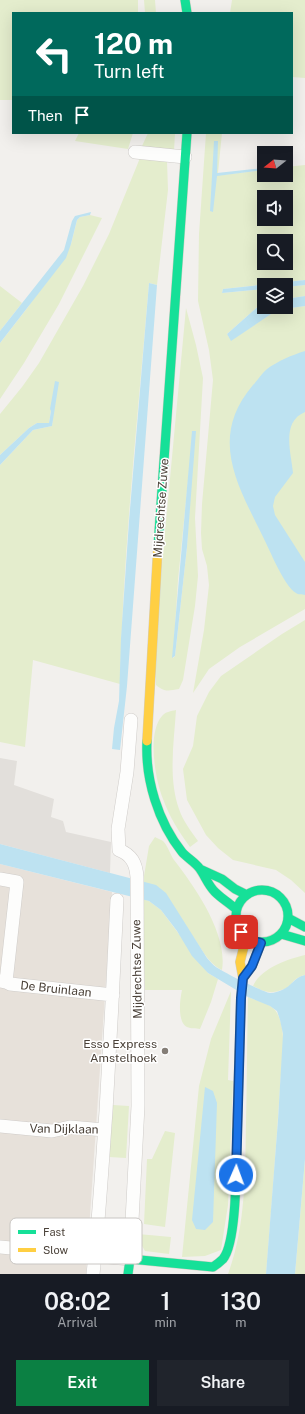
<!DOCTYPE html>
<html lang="en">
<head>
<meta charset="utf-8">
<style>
	:root { --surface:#171b24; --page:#20242c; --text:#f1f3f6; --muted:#9ea1a6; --accent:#0b8043 }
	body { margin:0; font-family:"Public Sans",sans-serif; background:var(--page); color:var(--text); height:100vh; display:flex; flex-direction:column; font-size:15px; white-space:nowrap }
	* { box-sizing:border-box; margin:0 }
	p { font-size:13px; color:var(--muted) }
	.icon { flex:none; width:22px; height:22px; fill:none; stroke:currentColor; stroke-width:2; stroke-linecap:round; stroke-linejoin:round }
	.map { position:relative; height:1274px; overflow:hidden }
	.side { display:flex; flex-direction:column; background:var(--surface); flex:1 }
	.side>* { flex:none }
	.guide { position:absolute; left:12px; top:12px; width:281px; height:122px; border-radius:0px; box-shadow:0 4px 16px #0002; background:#00695c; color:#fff; overflow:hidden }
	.needle { width:26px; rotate:253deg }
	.tools { position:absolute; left:257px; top:146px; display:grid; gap:8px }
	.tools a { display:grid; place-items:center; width:36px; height:36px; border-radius:0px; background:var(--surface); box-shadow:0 4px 16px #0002; font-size:20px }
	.pin { position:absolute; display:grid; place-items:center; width:34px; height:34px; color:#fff; margin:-17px; border-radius:8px; box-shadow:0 2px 6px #0006 }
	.me { position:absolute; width:44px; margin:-22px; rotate:2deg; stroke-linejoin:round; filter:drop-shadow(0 0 3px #0008) }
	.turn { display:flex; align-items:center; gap:14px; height:84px; padding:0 16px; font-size:18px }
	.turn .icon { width:52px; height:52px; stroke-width:2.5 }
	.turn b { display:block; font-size:28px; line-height:34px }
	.then { display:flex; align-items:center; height:38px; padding:0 16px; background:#0003; gap:8px; font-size:15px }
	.eta { display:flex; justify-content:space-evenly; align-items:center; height:68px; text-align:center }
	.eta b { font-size:24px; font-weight:600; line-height:28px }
	.action { display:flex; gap:8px; margin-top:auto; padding:8px 16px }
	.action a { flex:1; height:46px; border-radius:0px; background:var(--accent); color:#fff; font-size:16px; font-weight:600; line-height:46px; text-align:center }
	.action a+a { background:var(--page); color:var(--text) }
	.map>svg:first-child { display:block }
	.residential { fill:#e7e1da }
	.industrial { fill:#e2dfdb }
	.green { fill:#e4edcd; fill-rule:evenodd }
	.water { fill:#bde2f1 }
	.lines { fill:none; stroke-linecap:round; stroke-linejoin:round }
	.street-casing { stroke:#cfccc9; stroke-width:14 }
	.fast-casing { stroke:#d3cec5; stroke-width:10 }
	.slow-casing { stroke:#d3cec5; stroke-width:10 }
	.street { stroke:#fdfdfc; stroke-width:13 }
	.fast { stroke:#16e098; stroke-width:9 }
	.slow { stroke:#ffcf43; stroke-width:9 }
	.route-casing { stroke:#114b97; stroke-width:10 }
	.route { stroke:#1a73e8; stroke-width:7 }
	.poi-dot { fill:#857e77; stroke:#fff; stroke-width:1.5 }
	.labels { text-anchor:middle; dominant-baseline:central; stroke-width:3; stroke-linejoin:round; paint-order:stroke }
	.street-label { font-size:12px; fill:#4a4138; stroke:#fff }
	.poi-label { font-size:12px; fill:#4a4138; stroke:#fff; text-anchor:end }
	.key { fill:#fff; stroke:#c9c6c3; stroke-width:1 }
	.key-label { font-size:11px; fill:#4a4138 }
</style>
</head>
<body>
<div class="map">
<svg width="305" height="1274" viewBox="0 0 305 1274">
	<rect width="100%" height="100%" fill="#f2f0ed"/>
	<path class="residential" d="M0,864L112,892L86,1274H0Z"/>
	<path class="industrial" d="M0,758L17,761L14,785L54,799L51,817L63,821L66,832L111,842L110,873L0,844Z"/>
	<path class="green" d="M0,0H138V13H13V100H0Z
		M144,0H155L156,13H145Z
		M232,0H305V78L292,77V13H230Z
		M79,133H133L128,149L75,141Z
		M148,133H175L174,151L142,146Z
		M206,133H222L218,173L220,175L264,170V175H286V167L305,165V280L223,289L222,293L264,289V303H262L227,334L231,340L277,310L305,306V609L240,647L209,669L193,693L204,630L209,585L207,566L202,549L201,533L202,504L213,380L209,350L198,301L199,234ZM264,197H286V219H264ZM264,241H286V263H264Z
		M140,158L167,161L168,190L157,285L149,283C138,416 123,550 120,684L33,660L25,747L0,742V465L33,430L52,426L54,408L51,411L49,423H37L29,428L0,455V414L22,387L39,363L83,286L109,234Z
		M90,215L102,218L59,304L24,363L0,399V343L28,307L71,244L77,220L80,217Z
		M305,285V296L286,299V287Z
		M0,286L22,303L0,331Z
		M186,308L196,345L203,378L195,518L198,576L195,606L183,680L179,689C168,691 164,692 156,685V628ZM193,431L187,547L175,656L173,658L178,580Z
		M305,620V893L291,880L276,870L233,860L218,848L206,835L187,800L183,769L193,746L197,716L209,692L221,676L282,634Z
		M176,710C174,742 168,778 179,809C183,821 191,831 198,841L190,847C179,832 169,816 163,799C155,779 147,733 162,716C165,712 171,711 176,710Z
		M155,837C157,838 161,840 163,841C168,846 170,854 174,860C195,887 228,934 222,970C206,962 201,946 190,933C175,915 159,899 143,882L149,846Z
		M142,899L149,901L161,910L208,973L218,979L211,1002L200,1029C196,1028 191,1029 187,1027C177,1022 180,999 182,990H145Z
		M305,955V975C297,977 293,981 289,987C273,994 268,994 253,986C261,968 288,959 305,955Z
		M231,991L228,1080L233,1081L228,1205L221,1250L205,1256L182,1257L199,1086L211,1039Z
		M248,997C257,1001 273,1004 277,1013C288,1032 281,1066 280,1088C276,1150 271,1212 266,1274H228C246,1226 245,1173 246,1123C247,1081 247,1039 248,997Z
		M113,1105L129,1106L126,1158L109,1157Z
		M165,1131L175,1133L165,1227L144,1224L147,1159H152Z
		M305,1159V1274H295Z
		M138,1234L171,1237L169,1254L145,1251L138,1239Z"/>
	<path class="water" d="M214,141H218L217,173L264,168V170L217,176L213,212L210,211Z
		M91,212L90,215L80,217L77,220L71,244L66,258L0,343V331L64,250L72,221L75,216Z
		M305,280V285L286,287V285H264V289L222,293L223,289Z
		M149,283L157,285L127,686L120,750L112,749L114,728L119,701L121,638L129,521Z
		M305,296V306L277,310L231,341L227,334L262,303H264V307H286V299Z
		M305,351V412C281,422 291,452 293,473L275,497L273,506L275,515L305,562V595C302,594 298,595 296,593C285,587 271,553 265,541C239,487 207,439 253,385C258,380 262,373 267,369C278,361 292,355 305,351Z
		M55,381L59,382L52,426L33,430L0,465V455L29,428L37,423H49L51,411L50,409Z
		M192,431H196L187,547L175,656L172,658Z
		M0,844L156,885L166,893L207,958C210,961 213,965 216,967C223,972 263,992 270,993C274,993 279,991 282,990C292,986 293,978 305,975V1159L295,1274H266L278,1120L283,1034L280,1020L277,1011L270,1006L248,997L208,973L192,956L177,931L161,910L149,901L0,864Z
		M205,1087L213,1091L217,1103L213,1222L205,1230L196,1229L192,1220Z"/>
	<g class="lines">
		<g class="street-casing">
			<path id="street" d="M135,152L185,157
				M0,879L17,882L6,982
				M0,981L6,982L10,984L113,995
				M0,1126L52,1131L70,1127L104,1130
				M0,1247L130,1259L138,1106L137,877C136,864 132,855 119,850L118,829L127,772L131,720
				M93,1274C99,1220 102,1166 106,1111C110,1041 114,970 117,900"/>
		</g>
		<g class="fast-casing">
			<path id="fast" d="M185,0L187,13
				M158,546L187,133
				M147,741C145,779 158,822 182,852C187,858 195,862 200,869C205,876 208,885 215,892C221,898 229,903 236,909
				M200,869L222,879L235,889L247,895
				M236 916a26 26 0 1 1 52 0a26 26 0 1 1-52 0Z
				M288,918L305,927
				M281,934L305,941
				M128,1274L130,1259L213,1267C216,1265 220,1262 223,1259C238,1241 236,1155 237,1129"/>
		</g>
		<g class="slow-casing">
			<path id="slow" d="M147,741L158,546
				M243,978L252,966L261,943
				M237,1129L241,998L243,978L240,962L246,938"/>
		</g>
		<use href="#street" class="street"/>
		<use href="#fast" class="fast"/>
		<use href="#slow" class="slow"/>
	</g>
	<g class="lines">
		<g class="route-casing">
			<path id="route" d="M236,1175L241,998L243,978L252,966L261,943C252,941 247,938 241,932"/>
		</g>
		<use href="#route" class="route"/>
	</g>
	<circle class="poi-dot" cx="165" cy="1051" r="4"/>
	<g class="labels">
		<g class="street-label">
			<text transform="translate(161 508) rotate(-86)">Mijdrechtse Zuwe</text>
			<text transform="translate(137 969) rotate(-91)">Mijdrechtse Zuwe</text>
			<text transform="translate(56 989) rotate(6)">De Bruinlaan</text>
			<text transform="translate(64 1129) rotate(1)">Van Dijklaan</text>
		</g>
		<g class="poi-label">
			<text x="157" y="1044">Esso Express<tspan x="157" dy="14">Amstelhoek</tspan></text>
		</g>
	</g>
	<rect x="10" y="1218" width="132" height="46" rx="6" class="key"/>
	<rect x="18" y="1230" width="18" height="4" fill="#16e098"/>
	<rect x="18" y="1248" width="18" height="4" fill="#ffcf43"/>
	<g class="key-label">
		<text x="43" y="1236">Fast</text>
		<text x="43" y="1254">Slow</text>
	</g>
</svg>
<div class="tools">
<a><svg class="needle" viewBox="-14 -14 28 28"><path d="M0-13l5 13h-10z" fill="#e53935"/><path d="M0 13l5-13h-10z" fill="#9ea1a6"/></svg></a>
<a><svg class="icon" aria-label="sound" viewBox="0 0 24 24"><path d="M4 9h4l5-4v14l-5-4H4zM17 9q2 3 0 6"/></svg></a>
<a><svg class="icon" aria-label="search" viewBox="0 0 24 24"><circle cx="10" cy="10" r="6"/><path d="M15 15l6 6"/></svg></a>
<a><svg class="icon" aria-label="layers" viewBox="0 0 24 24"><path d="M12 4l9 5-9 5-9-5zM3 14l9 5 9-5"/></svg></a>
</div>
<div class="pin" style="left:241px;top:932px;background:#d93025"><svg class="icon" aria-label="arrive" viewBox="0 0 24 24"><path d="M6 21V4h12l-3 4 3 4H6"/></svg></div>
<svg class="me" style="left:236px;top:1175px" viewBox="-20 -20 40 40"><circle r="17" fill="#1a73e8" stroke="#fff" stroke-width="3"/><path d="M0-11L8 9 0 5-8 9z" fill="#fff"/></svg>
<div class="guide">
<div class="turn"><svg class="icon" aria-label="left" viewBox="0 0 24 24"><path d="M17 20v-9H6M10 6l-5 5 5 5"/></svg><div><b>120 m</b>Turn left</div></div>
<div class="then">Then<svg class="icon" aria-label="arrive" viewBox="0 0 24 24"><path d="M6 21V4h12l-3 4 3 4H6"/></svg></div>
</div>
</div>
<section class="side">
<div class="eta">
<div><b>08:02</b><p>Arrival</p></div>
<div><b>1</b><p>min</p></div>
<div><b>130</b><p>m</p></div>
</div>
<div class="action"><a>Exit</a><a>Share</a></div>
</section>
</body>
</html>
